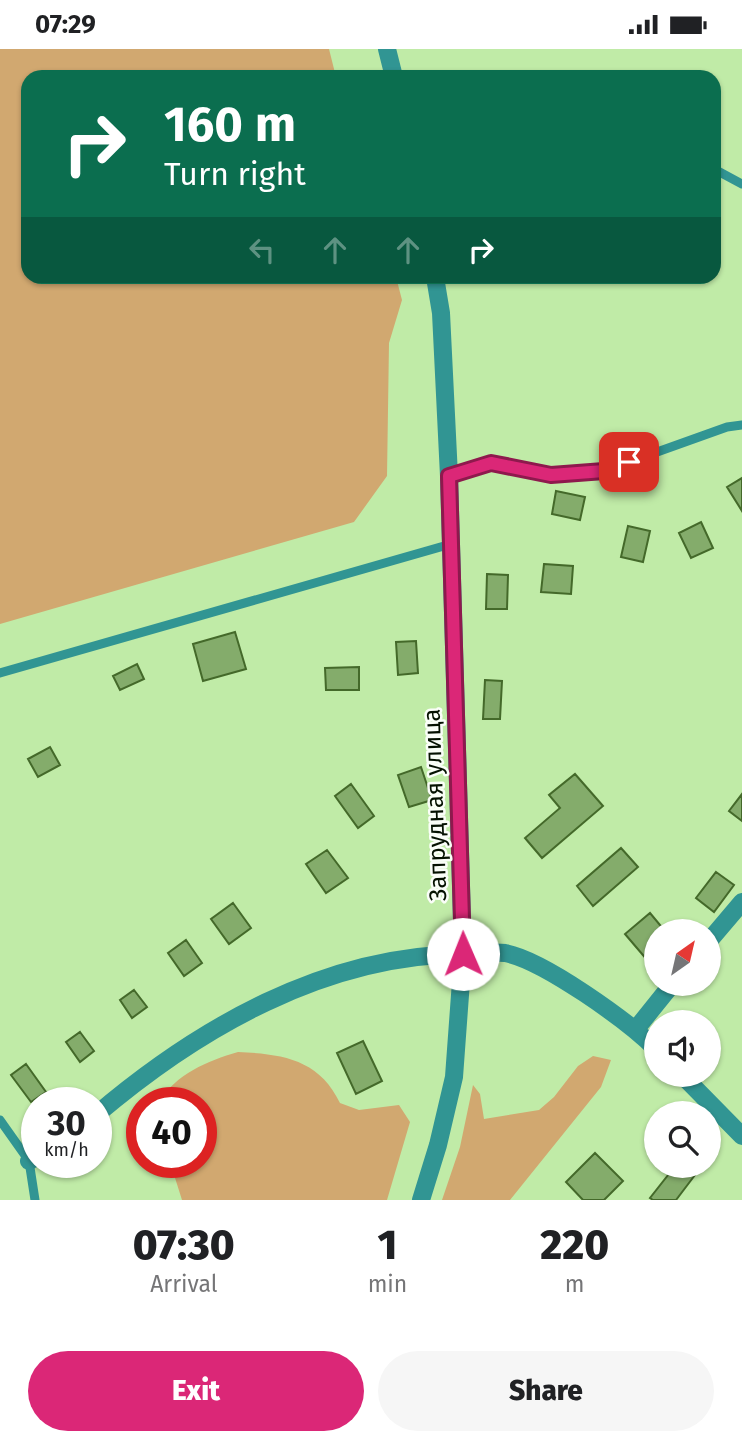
<!DOCTYPE html>
<html lang="en">
<head>
<meta charset="utf-8">
<style>
	:root { --surface:#fff; --page:#f6f6f6; --text:#202124; --muted:#757577; --accent:#db2777 }
	body { margin:0; font-family:"Fira Sans",sans-serif; background:var(--page); color:var(--text); height:100vh; display:flex; flex-direction:column; font-size:26px; white-space:nowrap }
	* { box-sizing:border-box; margin:0 }
	p { font-size:23px; color:var(--muted) }
	.icon { flex:none; width:38px; height:38px; fill:none; stroke:currentColor; stroke-width:2; stroke-linecap:round; stroke-linejoin:round }
	.map { position:relative; height:1151px; overflow:hidden }
	.side { display:flex; flex-direction:column; background:var(--surface); flex:1 }
	.side>* { flex:none }
	.hud { position:absolute; left:21px; top:21px; width:700px; height:214px; border-radius:21px; box-shadow:0 2px 5px #0004; background:#0b6e4f; color:#fff; overflow:hidden }
	.needle { width:46px; rotate:34deg }
	.buttons { position:absolute; left:644px; top:870px; display:grid; gap:14px }
	.buttons a { display:grid; place-items:center; width:77px; height:77px; border-radius:50%; background:var(--surface); box-shadow:0 2px 5px #0004; font-size:35px }
	.speed { position:absolute; left:21px; top:1038px; display:flex; gap:14px; font-size:35px; font-weight:700; text-align:center }
	.speed>* { display:grid; place-content:center; width:91px; height:91px; border-radius:50%; background:var(--surface); box-shadow:0 2px 5px #0004; line-height:1 }
	.speed small { font-size:18px; font-weight:400 }
	.speed .limit { border:10px solid #d22; background:#fff; color:#111 }
	.pin { position:absolute; display:grid; place-items:center; width:60px; height:60px; color:#fff; margin:-30px; border-radius:14px; box-shadow:0 4px 10px #0006 }
	.me { position:absolute; width:77px; margin:-38px; rotate:359deg; stroke-linejoin:round; filter:drop-shadow(0 0 5px #0008) }
	.turn { display:flex; align-items:center; gap:24px; height:147px; padding:0 28px; font-size:32px }
	.turn .icon { width:91px; height:91px; stroke-width:2.5 }
	.turn b { display:block; font-size:49px; line-height:60px }
	.lanes { display:flex; align-items:center; height:66px; padding:0 28px; background:#0003; justify-content:center; gap:35px; direction:ltr }
	.lanes .off { opacity:.35 }
	.eta { display:flex; justify-content:space-evenly; align-items:center; height:119px; text-align:center }
	.eta b { font-size:42px; font-weight:800; line-height:49px }
	.action { display:flex; gap:14px; margin-top:auto; padding:14px 28px }
	.action a { flex:1; height:80px; border-radius:42px; background:var(--accent); color:#fff; font-size:28px; font-weight:800; line-height:80px; text-align:center }
	.action a+a { background:var(--page); color:var(--text) }
	.status { display:flex; justify-content:space-between; align-items:center; height:49px; padding:0 35px; background:var(--surface); direction:ltr }
	.status svg { height:19px; fill:currentColor }
	.map>svg:first-child { display:block }
	.green { fill:#d1a870 }
	.building { fill:#84ac6b; stroke:#44692a; stroke-width:2 }
	.lines { fill:none; stroke-linecap:round; stroke-linejoin:round }
	.service { stroke:#319593; stroke-width:9 }
	.minor { stroke:#319593; stroke-width:18 }
	.tertiary { stroke:#319593; stroke-width:18 }
	.route-casing { stroke:#8e194d; stroke-width:18 }
	.route { stroke:#db2777; stroke-width:12 }
	.labels { text-anchor:middle; dominant-baseline:central; stroke-width:5; stroke-linejoin:round; paint-order:stroke }
	.street-label { font-size:24px; fill:#041100; stroke:#fafef8 }
</style>
</head>
<body>
<div class="status"><b>07:29</b><svg viewBox="0 0 49 12"><path d="M0 12V9h3v3zM5 12V6h3v6zM10 12V3h3v9zM15 12V0h3v12zM26 1h20v11H26zM47 4h2v5h-2z"/></svg></div>
<div class="map">
<svg width="742" height="1151" viewBox="0 0 742 1151">
	<rect width="100%" height="100%" fill="#c0eba7"/>
	<path class="green" d="M0,0H329L336,28H28V228H396L402,251L389,294L387,427L354,473L0,575Z
		M238,1003C282,1005 319,1010 340,1054L359,1061L399,1056L410,1073L387,1151H182L170,1113H201V1054L159,1053C176,1025 207,1012 238,1003Z
		M593,1007L611,1011L601,1038L510,1151H442L460,1098L473,1036L480,1045L484,1070L539,1061L554,1048L578,1017Z"/>
	<path class="building" d="M742,429V462L727,438Z
		M556,442L585,448L580,471L552,465Z
		M701,473L713,499L691,509L679,484Z
		M628,477L650,482L643,513L621,508Z
		M544,515L573,517L571,545L541,543Z
		M487,525L508,526L507,560H486Z
		M235,583L246,620L203,632L193,595Z
		M416,592L418,624L398,626L396,593Z
		M137,615L144,630L120,641L113,627Z
		M359,618V641H326L325,619Z
		M485,631L502,632L500,670H483Z
		M50,698L60,716L38,728L28,710Z
		M421,718L432,751L409,758L398,726Z
		M575,725L603,757L542,809L525,789L560,759L549,746Z
		M351,735L374,767L358,779L335,747Z
		M742,745V772L729,762Z
		M621,799L638,818L593,857L577,837Z
		M327,801L348,829L326,844L306,815Z
		M716,823L734,836L714,863L696,849Z
		M233,854L251,879L229,895L211,870Z
		M650,864L665,882H656V905L648,912L625,885Z
		M186,891L202,914L184,927L168,904Z
		M134,941L147,958L132,969L120,951Z
		M80,983L94,1002L80,1013L66,993Z
		M363,992L382,1032L356,1045L337,1004Z
		M26,1015L46,1043L31,1053L11,1026Z
		M595,1104L623,1132L604,1151H583L566,1133Z
		M676,1116H683L695,1126L676,1151H653L650,1149Z"/>
	<g class="lines">
		<path class="service" d="M714,120L742,135
			M449,427L491,414L551,426L604,422L727,378L742,376
			M0,624L451,495
			M0,1071L29,1112L35,1151"/>
		<path class="minor" d="M709,892L742,853
			M636,980L673,934
			M682,1026L742,1087
			M96,1066C198,979 325,906 463,905C476,905 492,902 505,904C543,911 628,972 656,1000
			M29,1112L37,1108"/>
		<path class="tertiary" d="M387,0L394,28
			M421,1151L438,1096L454,1028L463,905L449,427L441,264L435,228"/>
	</g>
	<g class="lines">
		<g class="route-casing">
			<path id="route" d="M463,905L449,427L491,414L551,426L604,422L629,413"/>
		</g>
		<use href="#route" class="route"/>
	</g>
	<g class="labels">
		<g class="street-label">
			<text transform="translate(435 756) rotate(-92)">Запрудная улица</text>
		</g>
	</g>
</svg>
<div class="buttons">
<a><svg class="needle" viewBox="-14 -14 28 28"><path d="M0-13l5 13h-10z" fill="#e53935"/><path d="M0 13l5-13h-10z" fill="#757577"/></svg></a>
<a><svg class="icon" aria-label="sound" viewBox="0 0 24 24"><path d="M4 9h4l5-4v14l-5-4H4zM17 9q2 3 0 6"/></svg></a>
<a><svg class="icon" aria-label="search" viewBox="0 0 24 24"><circle cx="10" cy="10" r="6"/><path d="M15 15l6 6"/></svg></a>
</div>
<div class="speed"><div>30<small>km/h</small></div><div class="limit">40</div></div>
<div class="pin" style="left:629px;top:413px;background:#d93025"><svg class="icon" aria-label="arrive" viewBox="0 0 24 24"><path d="M6 21V4h12l-3 4 3 4H6"/></svg></div>
<svg class="me" style="left:463px;top:905px" viewBox="-20 -20 40 40"><circle r="19" fill="#fff"/><path d="M0-13L10 11 0 6-10 11z" fill="#db2777"/></svg>
<div class="hud">
<div class="turn"><svg class="icon" aria-label="right" viewBox="0 0 24 24"><path d="M7 20v-9h11M14 6l5 5-5 5"/></svg><div><b>160 m</b>Turn right</div></div>
<div class="lanes"><svg class="icon off" aria-label="left" viewBox="0 0 24 24"><path d="M17 20v-9H6M10 6l-5 5 5 5"/></svg><svg class="icon off" aria-label="ahead" viewBox="0 0 24 24"><path d="M12 20V5M6 11l6-6 6 6"/></svg><svg class="icon off" aria-label="ahead" viewBox="0 0 24 24"><path d="M12 20V5M6 11l6-6 6 6"/></svg><svg class="icon" aria-label="right" viewBox="0 0 24 24"><path d="M7 20v-9h11M14 6l5 5-5 5"/></svg></div>
</div>
</div>
<section class="side">
<div class="eta">
<div><b>07:30</b><p>Arrival</p></div>
<div><b>1</b><p>min</p></div>
<div><b>220</b><p>m</p></div>
</div>
<div class="action"><a>Exit</a><a>Share</a></div>
</section>
</body>
</html>
